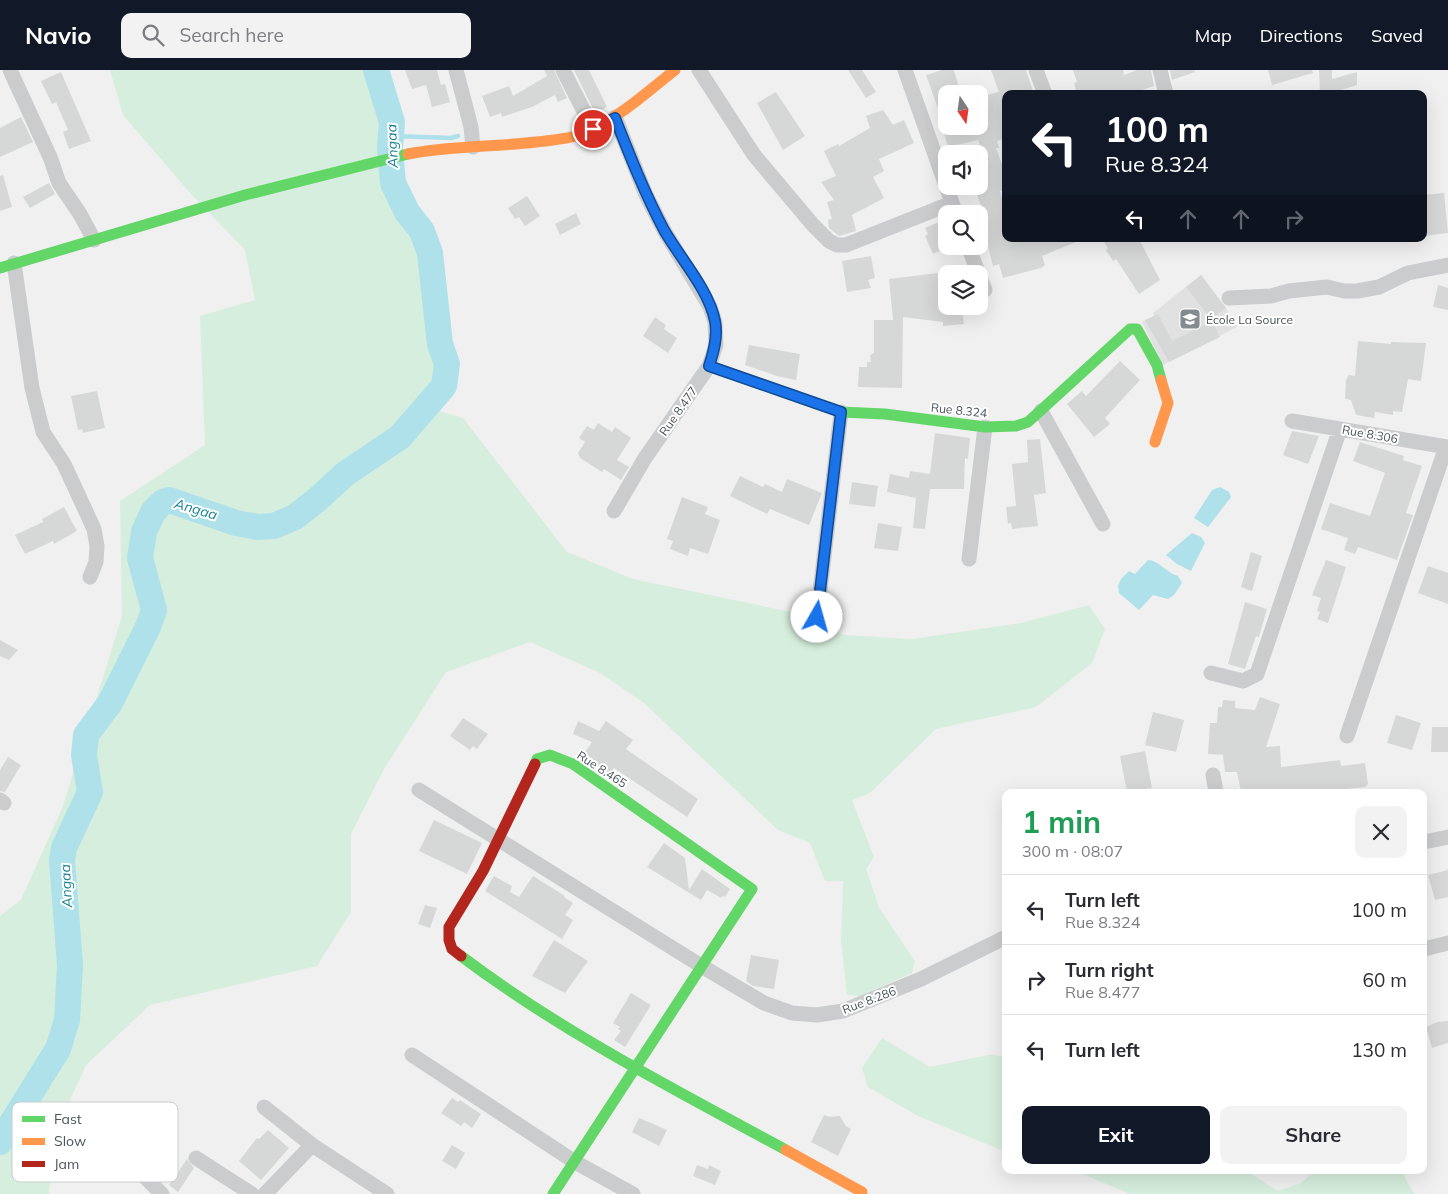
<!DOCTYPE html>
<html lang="en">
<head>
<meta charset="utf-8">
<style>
	:root { --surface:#fff; --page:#f2f2f3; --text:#2b2b33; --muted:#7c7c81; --line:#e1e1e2; --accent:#111827 }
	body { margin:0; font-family:Mulish,sans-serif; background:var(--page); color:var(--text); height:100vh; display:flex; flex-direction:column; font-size:19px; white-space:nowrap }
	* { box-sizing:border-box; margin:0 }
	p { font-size:16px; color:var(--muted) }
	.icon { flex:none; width:28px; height:28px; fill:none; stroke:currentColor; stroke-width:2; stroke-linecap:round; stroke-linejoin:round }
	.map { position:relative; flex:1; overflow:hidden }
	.side { position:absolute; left:1002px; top:719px; width:425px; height:385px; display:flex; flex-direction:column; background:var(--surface); border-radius:10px; box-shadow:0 5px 20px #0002 }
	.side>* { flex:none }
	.guide { position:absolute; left:1002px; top:20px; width:425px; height:152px; border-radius:10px; box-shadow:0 5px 20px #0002; background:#111827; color:#fff; overflow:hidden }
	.needle { width:32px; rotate:167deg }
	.buttons { position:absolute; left:938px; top:15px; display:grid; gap:10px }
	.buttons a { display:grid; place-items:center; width:50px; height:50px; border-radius:10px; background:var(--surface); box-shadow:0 5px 20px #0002; font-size:25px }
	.pin { position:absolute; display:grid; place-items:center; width:42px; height:42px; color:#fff; margin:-21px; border:2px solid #fff; border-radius:50%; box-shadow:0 1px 5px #0007 }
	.me { position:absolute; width:55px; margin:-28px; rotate:7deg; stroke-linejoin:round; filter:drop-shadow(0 0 4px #0008) }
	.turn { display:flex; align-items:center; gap:18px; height:105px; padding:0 20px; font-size:22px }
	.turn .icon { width:65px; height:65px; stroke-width:2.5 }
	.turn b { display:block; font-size:35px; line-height:42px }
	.lanes { display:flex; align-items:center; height:48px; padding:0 20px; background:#0003; justify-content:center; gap:25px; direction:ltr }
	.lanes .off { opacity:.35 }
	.round { display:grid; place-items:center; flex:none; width:52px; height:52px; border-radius:10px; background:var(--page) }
	.summary { display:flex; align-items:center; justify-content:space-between; height:85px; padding:0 20px }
	h1 { font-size:30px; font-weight:700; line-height:38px; color:#1e9e55 }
	.primary-button { display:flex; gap:10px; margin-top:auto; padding:10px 20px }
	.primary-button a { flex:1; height:58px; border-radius:10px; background:var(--accent); color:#fff; font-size:20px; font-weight:700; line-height:58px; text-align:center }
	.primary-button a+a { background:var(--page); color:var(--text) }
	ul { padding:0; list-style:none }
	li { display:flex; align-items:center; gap:15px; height:70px; padding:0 20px; border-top:1px solid var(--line) }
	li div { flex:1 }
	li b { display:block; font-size:19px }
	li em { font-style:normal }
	header { display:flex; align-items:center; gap:30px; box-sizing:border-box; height:70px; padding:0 25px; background:var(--accent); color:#fff }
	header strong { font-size:24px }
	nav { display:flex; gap:28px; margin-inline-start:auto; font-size:18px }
	.search { width:350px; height:45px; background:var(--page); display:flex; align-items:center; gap:12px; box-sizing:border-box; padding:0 18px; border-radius:10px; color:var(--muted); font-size:19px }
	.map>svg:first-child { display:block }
	.education { fill:#e2e1e1 }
	.green { fill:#d6eedd }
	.water { fill:#aee1e9 }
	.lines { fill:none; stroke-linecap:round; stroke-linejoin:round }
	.stream { stroke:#aee1e9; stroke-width:4.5 }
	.river { stroke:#aee1e9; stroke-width:26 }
	.building { fill:#d6d8d8 }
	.street { stroke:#caccce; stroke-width:15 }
	.fast { stroke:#63d668; stroke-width:11 }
	.slow { stroke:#ff974d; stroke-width:11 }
	.jam { stroke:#b3261e; stroke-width:11 }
	.route-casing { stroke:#114b97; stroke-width:12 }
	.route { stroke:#1a73e8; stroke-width:9 }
	.labels { text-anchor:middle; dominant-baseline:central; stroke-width:4; stroke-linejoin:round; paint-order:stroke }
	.poi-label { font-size:12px; fill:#48545b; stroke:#fff; text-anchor:start }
	.street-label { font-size:12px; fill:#48545b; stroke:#fff }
	.water-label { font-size:14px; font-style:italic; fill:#168192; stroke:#fff }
	.key { fill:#fff; stroke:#c8ccce; stroke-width:1 }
	.key-label { font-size:14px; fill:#48545b }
</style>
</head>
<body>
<header>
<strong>Navio</strong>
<div class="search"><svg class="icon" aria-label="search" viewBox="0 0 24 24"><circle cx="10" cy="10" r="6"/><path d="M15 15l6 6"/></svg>Search here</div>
<nav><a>Map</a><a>Directions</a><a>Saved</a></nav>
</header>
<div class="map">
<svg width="1448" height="1124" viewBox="0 0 1448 1124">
	<rect width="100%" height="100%" fill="#f0f0f0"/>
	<path class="education" d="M1201,205L1226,238L1237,257L1163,295L1142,252L1154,246L1153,243Z"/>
	<path class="green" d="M110,0H376L392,52L390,78L393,113L407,142L422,161L430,183L440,274L447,294L444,316L425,337L463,348L567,482L633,509L796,543L843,565L912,569L1021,553L1089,535L1105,559L1092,593L1036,637L936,659L870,723L852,730L874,787L866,799L879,838L915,891L912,903L860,926L847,925L841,870L843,811H825L810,773L778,760L644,633L600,603L530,572L446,602L384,699L351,764V842L317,896L150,935L86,995L54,1065L49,1124H0V846L21,830L63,736L122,546L120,431L205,375L200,246L255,230L245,180L192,125L123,45Z
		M882,968L930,997L993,984L1006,988V1082L918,1046L868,1017L862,998Z
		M1073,1100H1245L1278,1121L1301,1113L1316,1100H1401L1414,1124H1130Z"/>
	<path class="water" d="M1220,417L1229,422L1231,427L1208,457L1194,448L1212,420Z
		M1192,463L1201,467L1205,473L1191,501L1177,494L1166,485Z
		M1148,490C1158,490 1167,503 1178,506L1182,513L1174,525L1168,529L1153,525L1139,540L1119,523L1118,516L1121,509L1129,501L1135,504Z"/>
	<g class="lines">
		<path class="stream" d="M392,66L451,68L458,66"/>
		<path class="river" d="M0,1072L58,979L67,950L70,895L62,790L64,778L90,722L84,685L86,665L110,633L148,557L154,540L140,488L144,462L153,442L163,432L169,430L236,453L258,457L274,456L295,447L318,429L345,404L400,367L444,316L447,294L440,274L430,183L422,161L407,142L393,113L390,78L392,52L376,0"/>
	</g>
	<path class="building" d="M405,0H437L441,15L445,14L450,32L432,37L426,15L412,19Z
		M544,0H554L567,28L558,32L555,25L532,37L502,47L501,43L490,47L482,26L509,16L513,26L547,6Z
		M574,0H589L607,37L595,43Z
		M848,0H862L876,22L866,28Z
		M942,0H954L961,24H946V55H944L926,5Z
		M991,0H1026L1034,24H1006V68L997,71L999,78H996L1006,105V118L1000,121L1006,146V169H1083L1042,186L1045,195L1041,198L1003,208L999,194L993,196L979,142L982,139L974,116H979V94L985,91L978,70L948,77L942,56H979V27L999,22Z
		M1073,0H1123L1124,5L1137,0H1151L1154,16L1131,24H1077L1074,13L1077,12Z
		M1170,0H1194L1195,2L1172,10Z
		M1268,0H1312L1313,3L1272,15Z
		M1319,0H1332V9L1357,2V15L1329,24H1320Z
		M61,2L91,71L69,79L63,62L68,60L56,32L52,34L41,11Z
		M776,22L805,66L783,80L757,33Z
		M883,40L893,55L904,50L914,73L879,89L884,101L873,107L884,128L852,145L856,161L839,166L829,158L828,150L832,149L827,132L834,130L821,112L836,106L824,81L838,74L839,76L870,58L866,46Z
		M21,47L33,72L0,87V58Z
		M3,105L12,137L0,141V106Z
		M49,113L55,124L30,138L23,127Z
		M1444,123L1448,163L1424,166V125Z
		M527,126L540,146L525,156L519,147L515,149L508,138Z
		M576,143L581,154L560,165L555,154Z
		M946,149V178L933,184L925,166L928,164L925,158Z
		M1102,169H1139L1160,210L1139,224L1116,189L1113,191L1106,180L1108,178Z
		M871,186L875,208L868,210L871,218L847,222L842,191Z
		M946,202V236H961L964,254L943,256V252L903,247L902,318L858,317L859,297H867V292H871L870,285L874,283V250H893L889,209Z
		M1201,205L1226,238L1211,249L1186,217Z
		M1438,215L1448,218V240L1433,237Z
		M1158,244L1172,271L1212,251L1220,267L1169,292L1145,250Z
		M655,247L666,255L664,259L677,268L668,283L643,266Z
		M1358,271L1391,274V272L1426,273L1421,311L1408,309L1402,342L1393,341V345L1375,342L1374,348L1356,345L1351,330L1345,329L1346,310L1349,305L1355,306Z
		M749,275L800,284L796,310L777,306L745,295Z
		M1120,291L1140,310L1105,348L1110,354L1094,367L1067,334L1082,321L1086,326Z
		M97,321L105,358L83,363L82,359L78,360L71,326Z
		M598,353L612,362L615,357L631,368L617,390L629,397L621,410L604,399L602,402L580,388L578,383L585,372L579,368L587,356L594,360Z
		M1292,361L1319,366L1308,394L1283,385Z
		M935,363L970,368L968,389L965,388L964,419H930L925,459L913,458L916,428L887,422L890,404L909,408L910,401L930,404Z
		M1040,369L1046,423L1034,425L1038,456L1012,459L1011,453L1008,454L1006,437L1016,436L1012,394L1028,392L1027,370Z
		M1360,372L1404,386L1403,390L1422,396L1406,443L1413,445L1397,490L1358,477L1355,484L1344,480L1348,468L1321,459L1330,433L1370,446L1385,403L1353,391Z
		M740,406L763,417L765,414L782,422L787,409L822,423L809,455L770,439L767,444L730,426Z
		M852,412L878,416L875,437L849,434Z
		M682,427L708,437L705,444L720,450L708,484L690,478L688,486L670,479L673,471L667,469Z
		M64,437L77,461L54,474L53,471L25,484L15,465L43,452L42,449Z
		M878,453L902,457L898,481L874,478Z
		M1251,482L1262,486L1252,521L1241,517Z
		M1326,490L1346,497L1328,553L1317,549L1320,542L1317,541L1321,528L1312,525Z
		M1428,496L1448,503V534L1418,523Z
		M1245,532L1267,539L1259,567L1256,566L1245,599L1228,594Z
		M0,570L18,580L9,590L0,586Z
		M1260,627L1280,634L1266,677L1280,676L1281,697L1340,690L1341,696L1365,693L1368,714L1365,717L1336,720L1337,722H1241L1237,702H1225L1223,685L1208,684L1210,653H1217L1218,637H1222L1223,630L1235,631V638L1255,640Z
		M1153,642L1184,650L1176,682L1145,675Z
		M1396,645L1421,653L1412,680L1387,673Z
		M463,648L488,664L477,679L473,676L470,680L450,666Z
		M578,651L599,661L606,651L633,670L626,679L698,729L687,747L614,698L610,704L583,685L592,672L573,664Z
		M1432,657H1448V682H1431Z
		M1145,681L1152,718L1127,722L1120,686Z
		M8,687L21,695L5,722L0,721V700Z
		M434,750L482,773L467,804L419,781Z
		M664,773L685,788L689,820L702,799L730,819L725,827L723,826L721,828L707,820L701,830L647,797Z
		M1448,800V827L1435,830L1428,805Z
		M494,806L512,816L510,822L519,827L533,806L565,826L564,827L573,833L565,845L573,850L562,869L485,821Z
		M425,835L437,838L430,858L418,854Z
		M554,870L588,891L565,923L532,906Z
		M751,885L779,890L774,919L753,916L746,911Z
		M631,923L651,935L625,977L614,970L621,961L618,959L620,957L613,953Z
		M1448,951V973L1432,978L1426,957L1437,952Z
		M452,1028L458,1032L460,1030L481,1044L472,1058L464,1052L461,1056L441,1043Z
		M824,1045L830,1047L840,1046L846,1056L851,1059L838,1086L811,1072Z
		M639,1048L667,1060L659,1076L632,1062Z
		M268,1060L289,1078L261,1110L239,1091L257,1068L259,1069Z
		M452,1075L465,1083L456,1099L442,1091Z
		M187,1089L194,1098L178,1122L169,1115Z
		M697,1095L708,1099L709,1095L721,1101L715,1115L693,1106Z"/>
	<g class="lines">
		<path class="street" d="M10,0L50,87L59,113L80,144L94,170
			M456,0L471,57L473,77
			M563,0L593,59
			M699,0L754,85L813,155L829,171L837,175H846L952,133
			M905,0L956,144
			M1036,0L1045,24
			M1160,0L1166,24
			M968,176L985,220
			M14,193L32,318L43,362L64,394L94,459L97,476L96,492L90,507
			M1229,228L1271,226L1289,221L1327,217L1344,221H1357L1379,217L1408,203L1448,195
			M1041,341L1103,454
			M1292,351L1448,377
			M614,441L645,388L709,296L716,275L715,252L710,237L665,162L646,125L615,47
			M969,489L985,357
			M817,547L841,342
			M1211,603L1243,611L1257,604L1340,359
			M1347,666L1446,377
			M1213,705L1216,722
			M419,720L703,897L764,933L792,943L817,945L843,941L921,909L1006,867
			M0,730L4,733
			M1424,772L1448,767
			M1424,879L1448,873
			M412,985L575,1092L633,1124
			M264,1037L312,1075L387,1124
			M97,1060L162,1124
			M196,1088L252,1124
			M265,1124L312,1075"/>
		<path class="fast" d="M0,198L245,125L408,84
			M709,296L841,342L885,344L985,357L1016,356L1028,352L1130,259H1137L1157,295L1161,310
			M535,694L537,689L550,685L573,694L752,819L553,1124
			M461,886C562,962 675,1020 786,1080"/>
		<path class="slow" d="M408,84C450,76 494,77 536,72C552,70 571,69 585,63C619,48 646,23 675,0
			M1155,372L1168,333L1161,310
			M786,1080L862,1122"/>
		<path class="jam" d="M461,886L452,879L449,870V857L483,801L535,694"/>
	</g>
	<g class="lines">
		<g class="route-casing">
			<path id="route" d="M593,59L615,48C630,86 645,124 664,160C680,188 709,220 715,251C718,266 714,281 709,296L841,342L817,547"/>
		</g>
		<use href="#route" class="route"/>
	</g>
	<defs>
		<g id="school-square" transform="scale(1.125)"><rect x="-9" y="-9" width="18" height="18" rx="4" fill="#838b8f" stroke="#fff"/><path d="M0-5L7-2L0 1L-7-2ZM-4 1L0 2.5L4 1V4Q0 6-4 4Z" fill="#fff"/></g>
	</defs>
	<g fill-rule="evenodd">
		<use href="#school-square" x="1190" y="249"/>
	</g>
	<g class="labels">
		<g class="poi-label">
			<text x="1206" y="249">École La Source</text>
		</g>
		<g class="street-label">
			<text transform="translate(959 340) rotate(6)">Rue 8.324</text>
			<text transform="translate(678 341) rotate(-55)">Rue 8.477</text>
			<text transform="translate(1370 364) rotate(10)">Rue 8.306</text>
			<text transform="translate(602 699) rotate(33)">Rue 8.465</text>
			<text transform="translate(869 930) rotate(-21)">Rue 8.286</text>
		</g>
		<g class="water-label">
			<text transform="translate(392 76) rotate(-92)">Angaa</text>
			<text transform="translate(196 439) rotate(16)">Angaa</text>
			<text transform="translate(66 816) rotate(-93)">Angaa</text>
		</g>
	</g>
	<rect x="12" y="1032" width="166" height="80" rx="8" class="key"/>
	<rect x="22" y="1046" width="23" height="6" fill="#63d668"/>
	<rect x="22" y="1068" width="23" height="7" fill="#ff974d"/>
	<rect x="22" y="1091" width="23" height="6" fill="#b3261e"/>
	<g class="key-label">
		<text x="54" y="1054">Fast</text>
		<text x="54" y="1076">Slow</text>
		<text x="54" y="1099">Jam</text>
	</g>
</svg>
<div class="buttons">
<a><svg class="needle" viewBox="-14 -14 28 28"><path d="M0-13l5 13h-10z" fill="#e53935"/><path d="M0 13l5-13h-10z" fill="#7c7c81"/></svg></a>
<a><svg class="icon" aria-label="sound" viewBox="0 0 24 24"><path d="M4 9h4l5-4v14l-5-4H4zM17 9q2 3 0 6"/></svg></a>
<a><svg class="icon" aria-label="search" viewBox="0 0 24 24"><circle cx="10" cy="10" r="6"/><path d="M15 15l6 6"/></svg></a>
<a><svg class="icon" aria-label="layers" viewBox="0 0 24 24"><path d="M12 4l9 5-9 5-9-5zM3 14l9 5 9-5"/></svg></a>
</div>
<div class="pin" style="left:593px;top:59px;background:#d93025"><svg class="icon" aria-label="arrive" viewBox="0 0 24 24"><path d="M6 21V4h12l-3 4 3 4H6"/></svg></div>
<svg class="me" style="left:817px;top:547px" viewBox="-20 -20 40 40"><circle r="19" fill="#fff"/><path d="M0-13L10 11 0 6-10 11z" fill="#1a73e8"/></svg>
<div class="guide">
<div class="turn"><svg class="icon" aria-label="left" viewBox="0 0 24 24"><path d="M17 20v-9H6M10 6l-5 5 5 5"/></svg><div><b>100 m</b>Rue 8.324</div></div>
<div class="lanes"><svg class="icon" aria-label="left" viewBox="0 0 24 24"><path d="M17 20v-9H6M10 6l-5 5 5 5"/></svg><svg class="icon off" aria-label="ahead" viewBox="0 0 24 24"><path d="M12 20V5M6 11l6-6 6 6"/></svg><svg class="icon off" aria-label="ahead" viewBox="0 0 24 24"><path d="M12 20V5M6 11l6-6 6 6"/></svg><svg class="icon off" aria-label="right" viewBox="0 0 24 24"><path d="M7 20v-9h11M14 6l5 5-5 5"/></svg></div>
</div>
<section class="side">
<div class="summary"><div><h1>1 min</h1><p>300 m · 08:07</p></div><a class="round"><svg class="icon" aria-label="close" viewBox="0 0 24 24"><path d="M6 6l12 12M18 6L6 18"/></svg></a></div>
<ul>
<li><svg class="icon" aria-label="left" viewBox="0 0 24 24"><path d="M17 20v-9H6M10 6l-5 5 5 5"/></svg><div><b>Turn left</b><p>Rue 8.324</p></div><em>100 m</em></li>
<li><svg class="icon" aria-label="right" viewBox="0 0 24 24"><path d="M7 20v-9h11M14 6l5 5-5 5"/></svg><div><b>Turn right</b><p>Rue 8.477</p></div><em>60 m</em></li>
<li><svg class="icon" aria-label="left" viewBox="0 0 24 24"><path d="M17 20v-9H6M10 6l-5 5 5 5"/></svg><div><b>Turn left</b></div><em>130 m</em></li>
</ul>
<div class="primary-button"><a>Exit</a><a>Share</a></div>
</section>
</div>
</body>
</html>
